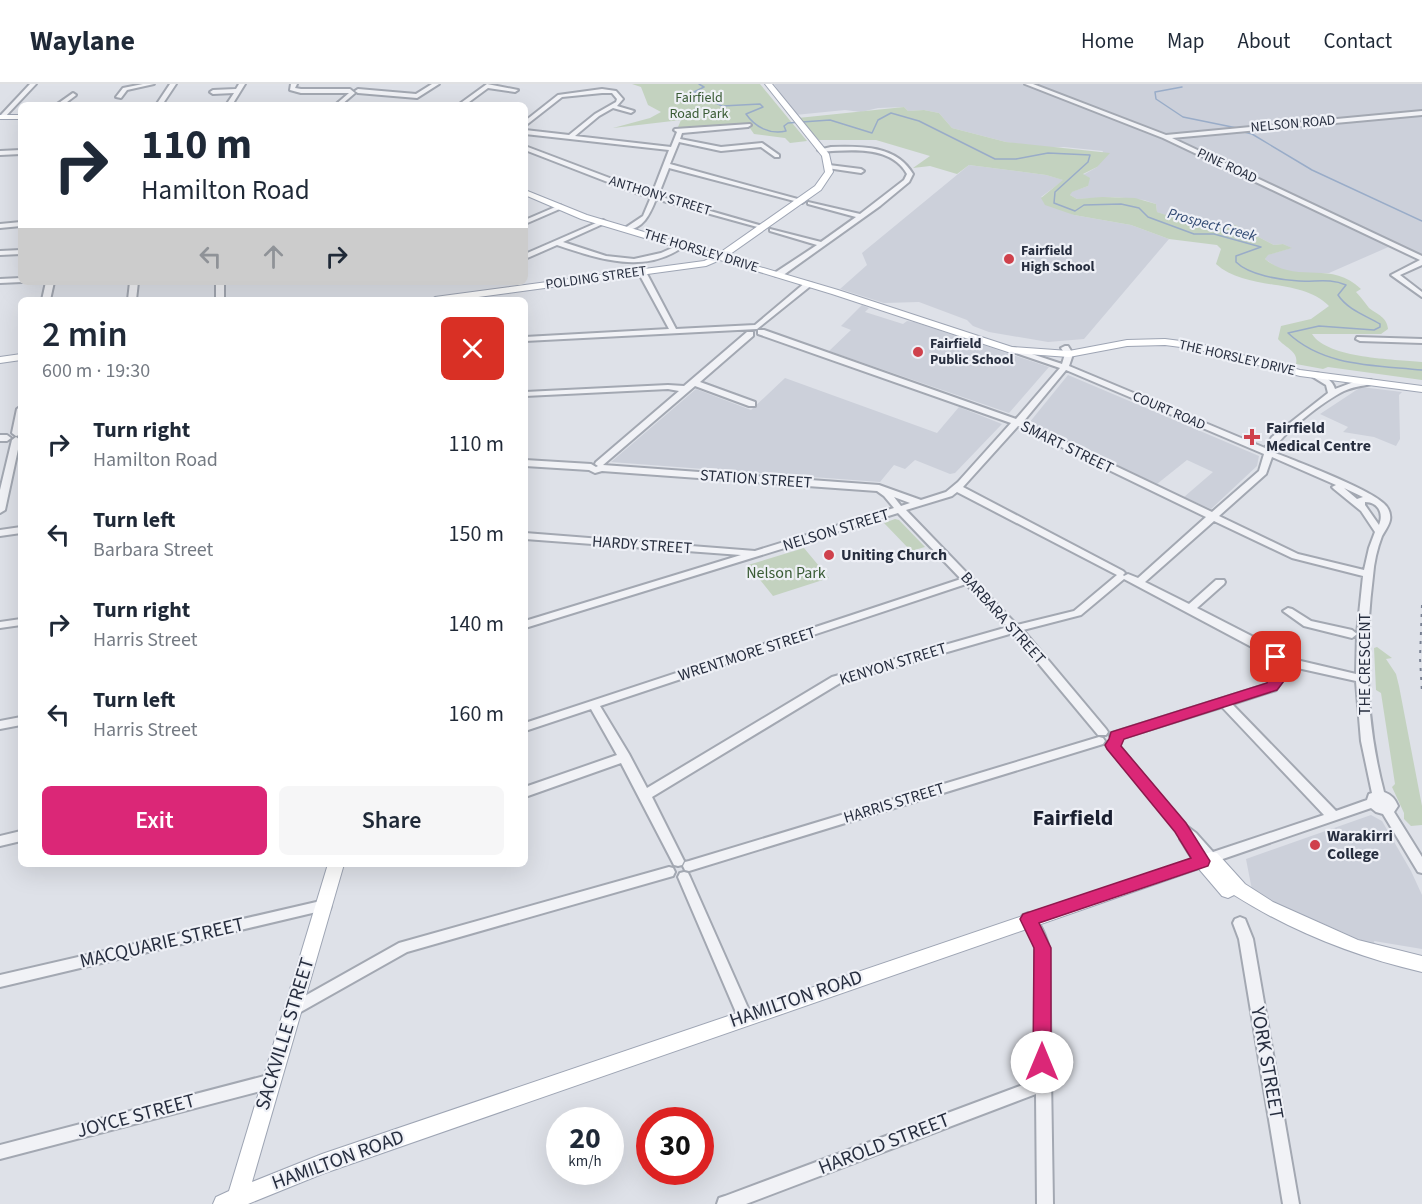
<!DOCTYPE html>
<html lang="en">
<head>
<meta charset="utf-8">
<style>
	:root { --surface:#fff; --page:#f6f6f7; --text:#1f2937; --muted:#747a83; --line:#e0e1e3; --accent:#db2777 }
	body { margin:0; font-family:"Source Sans 3",sans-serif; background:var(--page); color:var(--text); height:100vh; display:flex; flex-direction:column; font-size:22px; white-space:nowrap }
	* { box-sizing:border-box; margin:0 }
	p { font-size:20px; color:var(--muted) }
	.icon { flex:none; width:33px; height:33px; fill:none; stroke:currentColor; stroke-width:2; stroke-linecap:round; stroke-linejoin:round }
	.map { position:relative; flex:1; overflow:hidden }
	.details { position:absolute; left:18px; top:213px; width:510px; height:570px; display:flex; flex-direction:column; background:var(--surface); border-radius:9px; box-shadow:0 6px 24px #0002 }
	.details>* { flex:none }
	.banner { position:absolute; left:18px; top:18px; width:510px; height:183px; border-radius:9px; box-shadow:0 6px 24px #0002; background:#fff; color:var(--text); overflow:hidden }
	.speed { position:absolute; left:546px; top:1023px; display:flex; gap:12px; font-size:30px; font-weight:700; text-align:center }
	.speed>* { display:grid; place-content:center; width:78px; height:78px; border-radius:50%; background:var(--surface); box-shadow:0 6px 24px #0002; line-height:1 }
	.speed small { font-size:15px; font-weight:400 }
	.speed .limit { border:9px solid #d22; background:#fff; color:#111 }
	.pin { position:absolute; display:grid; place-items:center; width:51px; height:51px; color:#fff; margin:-26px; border-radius:12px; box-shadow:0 3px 9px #0006 }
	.me { position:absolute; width:66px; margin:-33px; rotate:0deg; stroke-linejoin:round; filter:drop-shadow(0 0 4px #0008) }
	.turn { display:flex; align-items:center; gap:21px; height:126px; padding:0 24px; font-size:27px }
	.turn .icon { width:78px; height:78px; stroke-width:2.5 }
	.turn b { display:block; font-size:42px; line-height:51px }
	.lanes { display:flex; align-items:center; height:57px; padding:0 24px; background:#0003; justify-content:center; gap:30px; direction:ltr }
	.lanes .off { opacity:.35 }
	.round { display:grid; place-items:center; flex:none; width:63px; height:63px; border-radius:9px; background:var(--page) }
	.headline { display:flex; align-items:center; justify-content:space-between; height:102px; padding:0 24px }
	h1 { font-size:36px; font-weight:600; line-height:45px }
	.button { display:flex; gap:12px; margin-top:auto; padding:12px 24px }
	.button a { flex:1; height:69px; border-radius:9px; background:var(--accent); color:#fff; font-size:24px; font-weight:600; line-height:69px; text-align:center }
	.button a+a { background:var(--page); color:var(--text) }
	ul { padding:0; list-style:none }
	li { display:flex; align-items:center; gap:18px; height:90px; padding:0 24px }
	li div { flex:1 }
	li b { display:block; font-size:22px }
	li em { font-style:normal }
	header { display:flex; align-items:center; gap:36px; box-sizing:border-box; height:84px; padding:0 30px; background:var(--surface); border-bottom:2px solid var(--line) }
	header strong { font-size:28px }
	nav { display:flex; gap:33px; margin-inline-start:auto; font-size:21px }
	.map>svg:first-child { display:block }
	.built { fill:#ccd0da }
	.green { fill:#c3d2bf }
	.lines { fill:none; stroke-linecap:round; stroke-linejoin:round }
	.stream { stroke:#99acc8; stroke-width:1.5 }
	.minor-casing { stroke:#a3a8b2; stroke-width:4 }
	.major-casing { stroke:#9ea5b4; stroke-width:2 }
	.minor { fill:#f1f2f6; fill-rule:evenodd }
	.major { fill:#fff; fill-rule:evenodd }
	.rail { stroke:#788092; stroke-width:2; stroke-dasharray:3 6; stroke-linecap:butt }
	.route { fill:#db2777; stroke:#8e194d; stroke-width:1.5 }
	.poi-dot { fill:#cf414c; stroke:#eef0f6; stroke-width:2 }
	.labels { text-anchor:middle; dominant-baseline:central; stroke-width:4.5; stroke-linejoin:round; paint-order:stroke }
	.far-park-label { font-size:14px; fill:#395b34; stroke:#eef0f6 }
	.far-street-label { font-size:14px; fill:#272e3f; stroke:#eef0f6 }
	.far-poi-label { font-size:14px; font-weight:bold; fill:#272e3f; stroke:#eef0f6; text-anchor:start }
	.far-water-label { font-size:15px; font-style:italic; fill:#314a73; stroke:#eef0f6 }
	.poi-label { font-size:16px; font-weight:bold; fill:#272e3f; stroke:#eef0f6; text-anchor:start }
	.street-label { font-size:16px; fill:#272e3f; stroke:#eef0f6 }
	.park-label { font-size:16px; fill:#395b34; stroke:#eef0f6 }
	.near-street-label { font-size:20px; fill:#272e3f; stroke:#eef0f6 }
	.district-label { font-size:22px; font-weight:bold; fill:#1a1f30; stroke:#eef0f6 }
</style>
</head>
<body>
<header>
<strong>Waylane</strong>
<nav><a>Home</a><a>Map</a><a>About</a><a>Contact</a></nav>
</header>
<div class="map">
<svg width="1422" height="1120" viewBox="0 0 1422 1120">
	<rect width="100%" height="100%" fill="#dee1e8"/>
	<path class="built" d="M774,0H1422V175L1393,161L1329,189H1292L1279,185L1265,175L1267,171L1291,164L1283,160L1274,161L1235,141L1201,143L1185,139L1157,128L1156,120L1144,116L1115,113L1077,115L1070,111L1071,108L1088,102L1083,91L1097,83L1103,67L1064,63L1043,64L1006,58L952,44L939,29L924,26L908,27L904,23L878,24L861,28L845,26L795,31Z
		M969,81L1046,91L1064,96L1041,113L1074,131L1131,141L1169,155L1084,255L1048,258L989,248L973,242L967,236L919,218L884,219L840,205L867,181L862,169Z
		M862,221L869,224L865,228L903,240L907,237L914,238L1049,283L1009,329L829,267L851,246L841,242Z
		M1068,291L1259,372L1257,382L1211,425L1184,413L1213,388L1187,376L1157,400L1030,341L1029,339Z
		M785,294L937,349L959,323L1002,340L955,389L950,390L915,376L905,385L894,381L880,398L611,378L696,305L751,326Z
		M1361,303L1402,308L1399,311L1400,355L1396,362L1374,353L1343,348L1348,343L1320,330Z
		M1371,731L1382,737L1411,787L1422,811V865L1374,857L1375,862L1261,813L1252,806L1246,775Z"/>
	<path class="green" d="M632,0H760L807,57L790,59L785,54L754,50L747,40L684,45V43H678L681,36L613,44L650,34L661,28L648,21L641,3Z
		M904,23L908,27L924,26L939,29L952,44L1006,58L1110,69L1097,83L1083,90L1090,94L1088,102L1072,108L1070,111L1077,115L1102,113L1135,114L1156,120L1157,128L1201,143L1235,141L1274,161L1283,160L1292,164L1268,171L1265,175C1297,201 1330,175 1361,205L1356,208C1361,213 1365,219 1369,224C1378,231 1387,233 1388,245L1381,250H1312C1328,275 1394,275 1422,278V296L1328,283L1323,285L1296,280C1299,267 1285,264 1278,255L1281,242L1311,235L1329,222C1300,193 1247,208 1216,180L1221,165L1217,161L1169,155L1131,141L1074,131L1045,121L1041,114L1063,96L1046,91L969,81L957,90L930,82L913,84L930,72L876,56H819L798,34Z
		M895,435L899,436L925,463L911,467L884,439Z
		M804,464L829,494L773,512L748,481Z
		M1377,563L1392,574L1386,575L1396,590L1399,602L1422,722V741L1411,742L1404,735V729L1392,703L1395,700L1381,609L1376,606L1374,564Z"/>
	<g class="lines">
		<path class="stream" d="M699,0L704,3L694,8L722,22L760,20L763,23L746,30C755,43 770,51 786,47L784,42L788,39L830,36L872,49L878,36L891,29L919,37L995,75H1016L1048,69L1090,71L1088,78L1055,108L1054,119L1075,127L1084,121L1121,120L1139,124L1148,133L1194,150H1214L1261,163L1236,172V178C1249,191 1280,196 1299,197C1316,198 1330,194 1346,201L1338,211C1348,226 1365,231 1380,240V243L1374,246L1319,242L1288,249C1324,283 1375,281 1422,286
			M1182,3L1155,8L1156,15L1183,33L1237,44
			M1244,48L1252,50L1312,86L1422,137"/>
		<g class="minor-casing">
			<path id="minor" d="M30,0H36L4,34H0V32Z
				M143,0H154L127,6L121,14L116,13L123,4Z
				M170,0H176L162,21H156Z
				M239,0H245L232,21H226L234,9L213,10L210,8L213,6L236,5Z
				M291,0H297L295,4L301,5H350L355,9L341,21H335L349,9H301L290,6Z
				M432,0H439L417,14L358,9L355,7L358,5L416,10Z
				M487,0L518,6L515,8L488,4L465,21H458Z
				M1025,0H1033L1166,51L1422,27V31L1172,54L1422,172V181L1400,191L1422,208V213L1391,191L1420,176L1163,54Z
				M602,5L616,7L623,15L617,22L634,27L631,29L613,24L599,32L575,52L671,63L677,48L674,46L675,45L750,40L751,41L748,43L682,49L680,55L721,63L762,59L779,71V73H775L761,63L721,67L679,58L670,80L805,117L802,119L669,84L658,112L766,143L761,144L656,115C650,130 643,146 625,146V144L643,132L651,113L636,109L525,66V62L652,110L669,66L525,50V46L569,51L595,30L616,18L617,15L612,9H602L562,13L525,42V37L558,11Z
				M73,9L76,11L75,12L63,21H56Z
				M831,63C861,62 896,61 913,90L909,98L880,122L782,192H776V188L817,161L770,147V145L821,158L856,133L808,120V118L860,130L904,96L907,90C891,61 849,66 821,68L818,66Z
				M21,66V70L0,71V67Z
				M829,81L861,85L864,87L861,89L827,84V82Z
				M560,121L563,123L562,124L525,140V136Z
				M603,136L606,138L605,139L563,158L606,172L634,175L661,169L679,161L684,162C645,191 599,175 557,161L525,175V170Z
				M21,138V142L0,144V140Z
				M21,166V170L0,171V167Z
				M639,186L646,188L676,245L755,241L806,198L813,200L757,245L525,257V253L669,245L638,188Z
				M21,194L22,198L0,199V195Z
				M46,198H54L50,216H42Z
				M130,198H138L136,216H128Z
				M216,198H224V216H216Z
				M758,246H764L1016,335L1060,284L1007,266L1011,264H1014L1062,280L1065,270L1061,264L1065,262H1068L1073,270L1069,282L1265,364L1272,353L1328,309L1326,301L1313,293V289C1322,288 1333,297 1335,305L1351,299L1371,296V300C1362,302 1352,303 1344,307C1327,315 1278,351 1273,368C1295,377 1377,407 1387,423C1389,426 1391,431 1390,436C1389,441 1385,447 1382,452C1377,465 1374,478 1373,492C1364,565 1365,636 1384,708C1392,711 1395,715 1398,722L1394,728L1422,773V789L1418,788L1383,730L1376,728L1371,724L1211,779L1208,778L1206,781C1195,784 1188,767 1182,758L1180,755L1182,751L1176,746L1108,664L1106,661L1108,658H1116L1184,740L1196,749L1213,768L1324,731L1222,623L1116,656L1112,655L1110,652L1112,649L1268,600L1272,596L1274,580L1278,577L1124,495L1081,531L1023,546L1106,645L1108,648L1106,651H1098L1013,549L840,599L652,713L684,777L682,781L678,782L674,781L621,679L525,713V703L617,671L591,625L525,647V639L961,495L898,429L525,544V537L741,471L525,455V449L755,467L894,424L884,412L877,407L602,387L595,389L589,386L525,382V376L591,380L596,383L598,382L595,380L596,378L679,307L668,305L525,312V308L668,301L684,302L747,248H753V252L700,298L755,318V322H749L695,302L603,381L879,401L921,416L946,408L958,398L1011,339L758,250ZM1066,286L1264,370L1259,387L1212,428L1023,338ZM1018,342L1206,433L1138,494L1128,490L1124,492L1123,491L1125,489L1123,487L963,403ZM1272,373L1336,401L1332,403L1334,405L1361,427L1375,448L1369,464L1364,486L1298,470L1219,432L1266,390ZM1344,404L1363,413L1357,415ZM957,408L1117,491L1074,527L1017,541L906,426L952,412ZM894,413L910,419L901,422ZM1365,418C1378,418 1384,429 1379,441L1365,421ZM1214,437L1292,474L1363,492L1357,550L1352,546L1311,537L1292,525L1288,524L1283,527L1304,542L1352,554L1357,550L1356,590L1288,574L1283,578L1279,576L1283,573L1277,565L1197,524L1224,500L1225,498L1224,496H1216L1189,520L1145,498ZM966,500L1008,543L832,593L647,704L629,670L600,622ZM1284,581L1356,597L1361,657L1372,709L1369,710L1367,716L1336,727L1232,620L1276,606L1282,597Z
				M1357,253L1422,255V259L1360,257L1356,255Z
				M21,322V345L19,351L16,352L12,349L17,325Z
				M0,351H7L11,354L7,357H0Z
				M16,353L20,356L5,426L0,429V406L12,356Z
				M21,443V449L0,452V446Z
				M21,535V541L0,544V538Z
				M21,633V641L0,645V637Z
				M1099,653L1103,654L1105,657L1103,660L689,787L685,786L683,782L685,778L689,777Z
				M21,747V757L0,762V752Z
				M669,783L673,784L675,788L673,792L407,868L297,930L292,932L287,930L285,926L287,922L399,859Z
				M684,788L688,789L690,793L752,933L750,937L745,939L740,937L738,933L678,793L680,789Z
				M325,816L330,817L331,821L330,825L325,826L0,903V891Z
				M1028,829C1039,834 1046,853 1049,864L1053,1120H1037L1036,1010L746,1120H717L719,1114L725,1112L1036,996L1035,864L1034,856L1021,835L1023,831Z
				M1240,833L1245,835L1253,855L1299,1120H1283L1239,855L1233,839L1235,835Z
				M272,990L277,992L279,997L277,1002L272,1004L0,1075V1061Z"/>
		</g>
		<g class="major-casing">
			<path id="major" d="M765,0H772L829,70L833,88L821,106L726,173L838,206L1012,263L1069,267L1127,256L1165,255L1196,259L1300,286L1422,302V308L1300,292L1196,265L1165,261L1127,262L1069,273L1011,269L832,210L720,176L706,182L456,216H430L435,213L704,177L711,174L581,135L525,111V106L587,131L718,170L815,102L825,88L822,72Z
				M0,31H21V35H0Z
				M21,270V276L0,279V273Z
				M1211,768L1217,769L1245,800L1273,818L1358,856L1422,872V888C1356,873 1291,847 1234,811L1228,814L1222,812L1199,785L322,1090L248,1120H213L216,1113L229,1107L328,780H344L252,1098L322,1070Z"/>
		</g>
		<use href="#minor" class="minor"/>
		<use href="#major" class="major"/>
		<path class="rail" d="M1422,521L1420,574L1422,609"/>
	</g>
	<path class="route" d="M1276,569L1281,570L1286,580L1284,597L1277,606L1124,655L1121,662L1186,739L1210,777L1208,782L1039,839L1051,864V978L1049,984L1042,987L1035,984L1033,978L1034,864L1020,835L1023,830L1191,774L1175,748L1107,665L1105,661L1109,655L1111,648L1267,599L1272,582L1268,577L1269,573Z"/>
	<g class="poi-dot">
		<circle cx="1009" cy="175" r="6"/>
		<circle cx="918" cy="268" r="6"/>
		<path d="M1249 344h6v6h6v6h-6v6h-6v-6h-6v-6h6z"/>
		<circle cx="829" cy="471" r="6"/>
		<circle cx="1315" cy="761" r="6"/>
	</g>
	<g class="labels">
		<g class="far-park-label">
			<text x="699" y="14">Fairfield<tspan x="699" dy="16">Road Park</tspan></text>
		</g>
		<g class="far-street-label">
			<text transform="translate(1293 40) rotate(-5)">NELSON ROAD</text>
			<text transform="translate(1227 82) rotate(25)">PINE ROAD</text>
			<text transform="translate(660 112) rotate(17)">ANTHONY STREET</text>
			<text transform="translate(701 167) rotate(17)">THE HORSLEY DRIVE</text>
			<text transform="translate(596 194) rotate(-8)">POLDING STREET</text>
			<text transform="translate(1237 274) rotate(13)">THE HORSLEY DRIVE</text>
			<text transform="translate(1169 327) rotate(23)">COURT ROAD</text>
		</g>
		<g class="far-poi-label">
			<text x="1021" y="167">Fairfield<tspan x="1021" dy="16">High School</tspan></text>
			<text x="930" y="260">Fairfield<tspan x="930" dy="16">Public School</tspan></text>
		</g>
		<g class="far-water-label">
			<text transform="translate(1212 141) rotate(15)">Prospect Creek</text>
		</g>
		<g class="poi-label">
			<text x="1266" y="344">Fairfield<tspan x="1266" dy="18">Medical Centre</tspan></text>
			<text x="841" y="471">Uniting Church</text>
			<text x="1327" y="752">Warakirri<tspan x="1327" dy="18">College</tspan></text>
		</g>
		<g class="street-label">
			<text transform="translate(1067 363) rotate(26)">SMART STREET</text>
			<text transform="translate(756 395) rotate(4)">STATION STREET</text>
			<text transform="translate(836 446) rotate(-17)">NELSON STREET</text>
			<text transform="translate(642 461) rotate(4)">HARDY STREET</text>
			<text transform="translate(1003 534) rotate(48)">BARBARA STREET</text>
			<text transform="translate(747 570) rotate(-18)">WRENTMORE STREET</text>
			<text transform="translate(893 580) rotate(-17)">KENYON STREET</text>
			<text transform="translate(1365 580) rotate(-90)">THE CRESCENT</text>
			<text transform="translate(894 719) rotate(-17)">HARRIS STREET</text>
		</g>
		<g class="park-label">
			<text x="786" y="489">Nelson Park</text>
		</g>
		<g class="near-street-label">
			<text transform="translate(162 859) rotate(-13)">MACQUARIE STREET</text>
			<text transform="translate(796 915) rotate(-19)">HAMILTON ROAD</text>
			<text transform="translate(285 950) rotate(-73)">SACKVILLE STREET</text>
			<text transform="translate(1267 979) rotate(80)">YORK STREET</text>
			<text transform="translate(136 1032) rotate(-15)">JOYCE STREET</text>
			<text transform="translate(884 1060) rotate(-21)">HAROLD STREET</text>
			<text transform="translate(338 1076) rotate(-20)">HAMILTON ROAD</text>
		</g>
		<g class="district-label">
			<text x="1073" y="734">Fairfield</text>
		</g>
	</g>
</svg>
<div class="speed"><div>20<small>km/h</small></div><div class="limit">30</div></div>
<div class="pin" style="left:1276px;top:573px;background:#d93025"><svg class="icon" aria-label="arrive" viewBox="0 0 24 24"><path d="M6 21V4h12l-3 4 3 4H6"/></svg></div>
<svg class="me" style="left:1042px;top:978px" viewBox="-20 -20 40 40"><circle r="19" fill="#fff"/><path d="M0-13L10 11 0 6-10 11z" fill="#db2777"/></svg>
<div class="banner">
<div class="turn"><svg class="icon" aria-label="right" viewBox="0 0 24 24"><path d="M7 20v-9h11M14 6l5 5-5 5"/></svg><div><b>110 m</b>Hamilton Road</div></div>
<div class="lanes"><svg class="icon off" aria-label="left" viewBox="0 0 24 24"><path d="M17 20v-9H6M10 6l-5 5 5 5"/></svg><svg class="icon off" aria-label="ahead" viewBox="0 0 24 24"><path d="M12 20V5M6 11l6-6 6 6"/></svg><svg class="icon" aria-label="right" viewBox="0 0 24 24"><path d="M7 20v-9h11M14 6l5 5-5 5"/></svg></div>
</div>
<section class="details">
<div class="headline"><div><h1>2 min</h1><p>600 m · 19:30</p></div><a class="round" style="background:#d93025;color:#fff"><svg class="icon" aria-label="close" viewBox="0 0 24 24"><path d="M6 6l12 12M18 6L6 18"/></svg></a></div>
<ul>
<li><svg class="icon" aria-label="right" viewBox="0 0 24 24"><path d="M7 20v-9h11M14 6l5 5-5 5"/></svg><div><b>Turn right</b><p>Hamilton Road</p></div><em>110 m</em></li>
<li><svg class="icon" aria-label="left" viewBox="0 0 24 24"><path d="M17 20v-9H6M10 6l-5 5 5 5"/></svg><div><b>Turn left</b><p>Barbara Street</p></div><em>150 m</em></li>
<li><svg class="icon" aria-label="right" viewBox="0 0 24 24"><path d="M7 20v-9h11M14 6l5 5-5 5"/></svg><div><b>Turn right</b><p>Harris Street</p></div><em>140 m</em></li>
<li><svg class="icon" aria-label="left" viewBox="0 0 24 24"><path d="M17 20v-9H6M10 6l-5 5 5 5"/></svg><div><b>Turn left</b><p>Harris Street</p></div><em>160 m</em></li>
</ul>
<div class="button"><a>Exit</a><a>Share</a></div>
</section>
</div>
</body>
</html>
